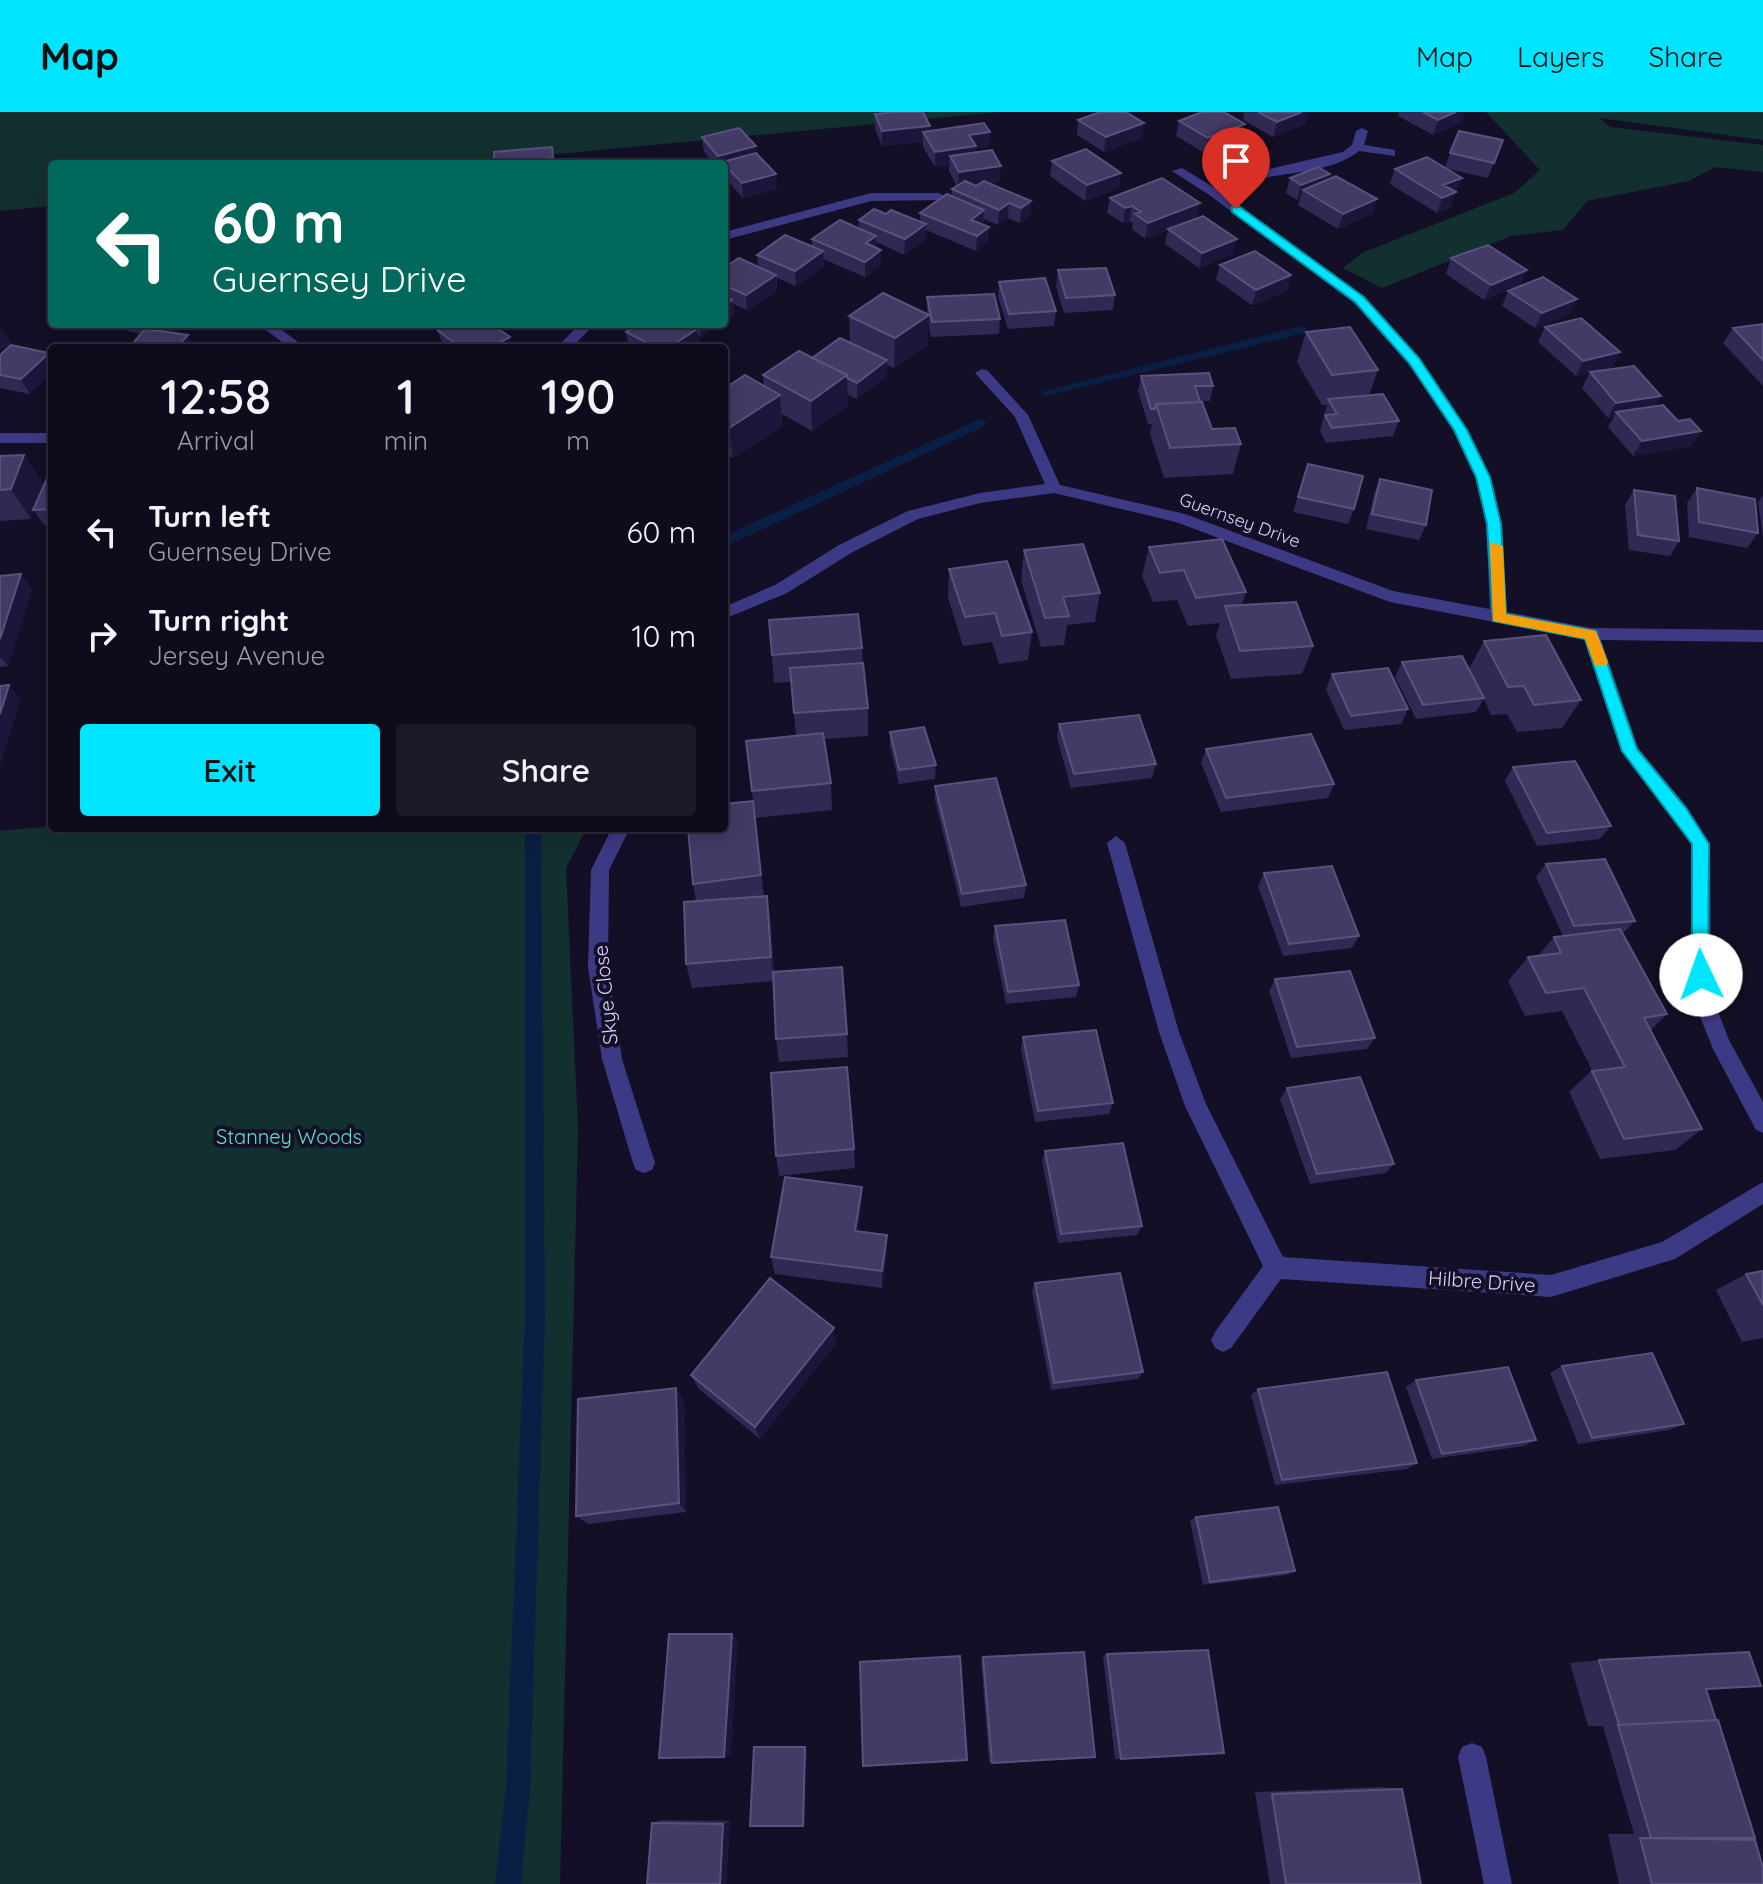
<!DOCTYPE html>
<html lang="en">
<head>
<meta charset="utf-8">
<style>
	:root { --surface:#0e0b1c; --page:#1c1929; --text:#f1f3f6; --muted:#9b9ba3; --line:#2e2b3b; --accent:#00e5ff }
	body { margin:0; font-family:Quicksand,sans-serif; background:var(--page); color:var(--text); height:100vh; display:flex; flex-direction:column; font-size:30px; white-space:nowrap }
	* { box-sizing:border-box; margin:0 }
	p { font-size:26px; color:var(--muted) }
	.icon { flex:none; width:44px; height:44px; fill:none; stroke:currentColor; stroke-width:2; stroke-linecap:round; stroke-linejoin:round }
	.map { position:relative; flex:1; overflow:hidden }
	.sheet { position:absolute; left:48px; top:232px; width:680px; height:488px; display:flex; flex-direction:column; background:var(--surface); border-radius:8px; box-shadow:0 4px 20px #0003,0 0 0 2px var(--line) }
	.sheet>* { flex:none }
	.hud { position:absolute; left:48px; top:48px; width:680px; height:168px; border-radius:8px; box-shadow:0 4px 20px #0003,0 0 0 2px var(--line); background:#00695c; color:#fff; overflow:hidden }
	.pin { position:absolute; display:grid; place-items:center; width:68px; height:68px; color:#fff; margin:-82px -34px; border-radius:50% 50% 50% 0; rotate:-45deg; box-shadow:0 0 8px #0007 }
	.pin .icon { rotate:45deg }
	.me { position:absolute; width:88px; margin:-44px; rotate:357deg; stroke-linejoin:round; filter:drop-shadow(0 0 6px #0008) }
	.turn { display:flex; align-items:center; gap:28px; height:168px; padding:0 32px; font-size:36px }
	.turn .icon { width:104px; height:104px; stroke-width:2.5 }
	.turn b { display:block; font-size:56px; line-height:68px }
	.eta { display:flex; justify-content:space-evenly; align-items:center; height:136px; text-align:center }
	.eta b { font-size:48px; font-weight:600; line-height:56px }
	.action { display:flex; gap:16px; margin-top:auto; padding:16px 32px }
	.action a { flex:1; height:92px; border-radius:8px; background:var(--accent); color:#111; font-size:32px; font-weight:600; line-height:92px; text-align:center }
	.action a+a { background:var(--page); color:var(--text) }
	ul { padding:0; list-style:none }
	li { display:flex; align-items:center; gap:24px; height:104px; padding:0 32px }
	li div { flex:1 }
	li b { display:block; font-size:30px }
	li em { font-style:normal }
	header { display:flex; align-items:center; gap:48px; box-sizing:border-box; height:112px; padding:0 40px; background:var(--accent); color:#111 }
	header strong { font-size:38px }
	nav { display:flex; gap:44px; margin-inline-start:auto; font-size:28px }
	.map>svg:first-child { display:block }
	.green { fill:#12302f }
	.lines { fill:none; stroke-linecap:round; stroke-linejoin:round }
	.stream { fill:#0a1f44; fill-rule:evenodd }
	.lane { fill:#3d3a85; fill-rule:evenodd }
	.street { fill:#3d3a85; fill-rule:evenodd }
	.wall { fill:#312854 }
	.shaded-wall { fill:#1d163a }
	.building { fill:#433a66; stroke:#5a527e; stroke-width:2 }
	.route { fill:#00e5ff; stroke:#0095a6; stroke-width:2 }
	.slow { fill:#f59e0b }
	.labels { text-anchor:middle; dominant-baseline:central; stroke-width:8; stroke-linejoin:round; paint-order:stroke }
	.far-street-label { font-size:18px; fill:#d9d4ff; stroke:#130f26 }
	.street-label { font-size:20px; fill:#d9d4ff; stroke:#130f26 }
	.park-label { font-size:20px; fill:#5fe0c0; stroke:#130f26 }
</style>
</head>
<body>
<header>
<strong>Map</strong>
<nav><a>Map</a><a>Layers</a><a>Share</a></nav>
</header>
<div class="map">
<svg width="1763" height="1772" viewBox="0 0 1763 1772">
	<rect width="100%" height="100%" fill="#130f26"/>
	<path class="green" d="M0,0H1000L453,52H52V94L0,99Z
		M1486,0H1763V28L1599,6L1610,15L1763,33V60L1715,55L1689,69L1587,89L1563,118L1511,124L1382,176L1343,156L1362,141L1514,81L1540,58Z
		M52,714L587,716L566,756L578,1016L560,1772H0V719Z"/>
	<g class="lines">
		<path class="stream" d="M1302,214L1308,218L1306,221L1046,284L1040,280Z
			M980,307L987,311L985,314L724,435V424Z
			M525,716H541L545,1204L530,1676L521,1772H495L506,1676L525,1204Z"/>
		<path class="lane" d="M939,81L945,85L943,88L871,89L865,85L871,81Z"/>
		<path class="street" d="M1362,16L1368,19L1364,33L1395,38V44L1359,39C1334,59 1294,60 1263,66C1249,69 1235,75 1221,80L1364,185L1421,249L1467,318L1490,365L1502,412L1507,500L1591,516L1763,518V530L1601,528L1638,636L1687,695L1710,732L1711,863L1719,902L1729,928L1763,990V1021L1756,1018L1713,937L1699,902L1691,863L1692,733L1675,705L1621,639L1584,527L1390,490L1176,410L1054,381L980,391L918,407L851,441L787,481L724,507V495L775,473L839,433L908,399L980,381L1045,372L1015,305L975,261L982,257L987,258L1028,303L1060,373L1185,402L1393,479L1490,497L1486,412L1476,365L1453,318L1409,252L1354,191L1208,82L1172,59L1182,56L1213,75L1252,61L1343,40L1352,33L1356,19Z
			M871,81L877,85L875,88L724,128V120Z
			M258,212H274L306,236H290Z
			M580,212H595L571,236H556Z
			M0,321H52V331H0Z
			M612,716H630L609,758L608,855L622,947L655,1051L652,1058L644,1061L636,1058L633,1051L602,947L588,855L591,758Z
			M1116,724L1125,731L1179,920L1206,992L1283,1145L1551,1163L1662,1130L1763,1070V1092L1675,1147L1551,1185L1281,1167L1231,1236L1223,1240L1215,1236L1211,1228L1215,1220L1263,1154L1185,994L1159,920L1107,731Z
			M1472,1631L1482,1635L1486,1645L1512,1772H1484L1458,1645L1462,1635Z"/>
	</g>
	<path class="wall" d="M1244,0H1308L1305,12L1273,25L1243,8Z
		M1399,0H1465L1461,11L1433,23L1398,4Z
		M875,2L930,19L990,20L989,35L976,37V41L1000,69L989,71L1031,89L1030,104L1020,111L1008,106L998,113L984,107L983,113L989,115L988,130L976,139L926,118L925,128L904,143L876,130V136L881,153L865,165L823,147L824,154L796,174L777,166V178L747,198L733,192L734,203L724,210V156L758,155L757,143L812,135V127L859,117V108L886,102L920,110V101L952,85V77L957,74L949,59V53L935,55L923,35V30L882,34L875,17Z
		M1078,8L1142,26L1104,40L1077,23Z
		M1179,9L1241,27L1205,41L1176,24Z
		M702,25L757,41L777,77L743,86L724,65V52H714L704,40Z
		M1503,28L1488,66L1448,57L1457,81H1455L1450,96L1437,101L1390,72L1395,57L1445,56L1450,41Z
		M552,35L555,52H474L494,49Z
		M1052,49L1121,61L1119,76L1085,89L1050,64Z
		M1290,66L1329,67L1377,87L1372,102L1338,117L1298,93L1300,87L1297,88L1286,81Z
		M1110,86L1197,106L1233,142L1199,156L1165,132L1168,118L1145,127L1132,117L1133,111L1129,109L1123,111L1107,101Z
		M1451,146L1527,158L1520,173L1484,188L1446,162Z
		M1220,153L1291,163L1287,179L1252,193L1216,168Z
		M1058,158L1115,183L1113,198L1064,201L1056,174Z
		M999,170L1056,199L1054,214L1008,217L998,185Z
		M1508,179L1570,202L1535,216L1502,194Z
		M927,185L1000,207L999,222L931,225L928,209V233L894,256L887,253V264L857,287L847,282L848,293L812,319L782,302V314L733,346L724,341V277L764,274L763,263L850,231L849,204L927,202Z
		M123,212H184L176,221L188,223L194,236H129L141,222L127,219Z
		M639,212H721L701,225L698,223L699,232L693,236H629L626,220Z
		M1763,212V274L1723,231L1733,216Z
		M1545,215L1620,240L1612,255L1576,264L1538,230Z
		M438,219L513,236H446L443,234Z
		M1306,220L1378,258L1369,283L1399,309L1393,324L1326,331L1320,319L1327,293H1322L1297,250Z
		M11,233L30,282L0,276V243Z
		M1590,260L1655,294L1678,309L1701,319L1691,334L1633,344L1608,315L1614,305L1608,306L1582,276Z
		M1141,264L1213,274L1210,289H1199L1212,317L1241,332L1233,362L1164,366L1150,322L1152,312H1148L1138,279Z
		M24,343L44,373L52,364V413H44L34,399L31,407L0,409V344Z
		M1308,352L1354,397L1348,412L1293,400Z
		M1380,367L1426,413L1419,428L1366,417L1374,382Z
		M1697,376L1758,421L1747,436L1689,425L1687,391Z
		M1634,378L1679,429L1670,444L1629,438L1625,393Z
		M1763,383V425L1758,390Z
		M1149,435L1246,480L1242,493L1313,534L1302,562L1231,567L1216,523L1220,511L1188,514L1177,488L1153,490L1142,464Z
		M1024,438L1100,481L1095,510L1067,513L1064,533L1041,535L1021,468Z
		M949,457L1032,520L1028,548L999,552L992,530L963,534L948,486Z
		M0,464L32,477L8,554L0,555Z
		M769,508L862,536L863,551L868,596V624L824,627L831,671L832,698L755,706L746,629L796,624L791,570L774,571Z
		M1484,529L1581,588L1562,616L1517,620L1507,602L1491,603L1484,587L1476,600L1416,607L1395,565L1402,550L1469,557Z
		M1332,562L1408,597L1401,612L1344,618L1326,577Z
		M1059,612L1156,652L1152,666L1071,676L1057,626Z
		M890,620L936,653L935,667L899,672L890,634Z
		M1206,637L1334,672L1328,686L1221,700L1201,651Z
		M1513,655L1611,714L1600,727L1537,734L1505,669Z
		M935,674L1026,773L1024,786L961,795L935,688Z
		M756,716L764,784L771,809L774,859L847,922L848,945L779,950L776,927L773,869L692,876L686,852L696,789L693,772Z
		M1546,752L1635,809L1622,822L1667,902L1651,918L1702,1017L1675,1038L1600,1047L1569,980L1592,958L1562,899L1525,904L1508,869L1528,845L1538,844L1554,825L1563,824L1536,765Z
		M1264,761L1359,824L1352,836L1283,844L1258,774Z
		M995,814L1079,873L1076,885L1006,892L993,827Z
		M1275,867L1375,926L1367,937L1291,946L1269,879Z
		M1023,925L1113,991L1109,1002L1035,1010L1021,937Z
		M1287,976L1394,1052L1386,1061L1310,1072L1280,987Z
		M854,1037L855,1056L779,1064L776,1044Z
		M1045,1039L1142,1114L1137,1123L1058,1131L1042,1049Z
		M862,1094L858,1120L887,1141L882,1176L775,1162L771,1145Z
		M1763,1159V1226L1742,1230L1716,1178L1746,1162Z
		M1035,1171L1143,1260L1138,1267L1051,1278L1032,1179Z
		M836,1231L760,1327L698,1276L691,1263Z
		M1562,1254L1684,1312L1669,1318L1578,1332L1550,1261Z
		M1416,1268L1536,1328L1524,1334L1432,1347L1406,1275Z
		M1258,1277L1417,1351L1407,1357L1275,1373L1251,1283Z
		M684,1289L686,1400L588,1412L576,1404Z
		M1196,1405L1295,1459L1286,1463L1203,1473L1190,1409Z
		M1107,1542L1121,1647H1115L1103,1544Z
		M983,1545L992,1651L989,1650L981,1547Z
		M1599,1548L1761,1574L1706,1577L1736,1726L1755,1728L1763,1772H1619L1608,1722H1634L1603,1614H1588L1570,1551Z
		M1380,1675L1402,1677L1421,1772H1270L1255,1680Z
		M662,1708L730,1709L726,1772L652,1711Z"/>
	<path class="shaded-wall" d="M1302,0H1308L1305,12L1273,25L1277,10Z
		M1456,0H1465L1461,11L1433,23L1438,8Z
		M1144,11L1142,26L1104,40L1106,25Z
		M1245,12L1241,27L1205,41L1208,26Z
		M930,14V29L923,20V30L882,34V19Z
		M990,20L989,35L976,37L975,49L950,44L949,53L935,55V40L969,23Z
		M756,34L757,49L722,50V52H719L718,44Z
		M1001,54L1000,69L958,75L959,60Z
		M1121,61L1119,76L1085,89L1087,73Z
		M776,62L777,77L743,86L742,71Z
		M1330,62L1326,77L1303,78L1300,87L1297,88L1301,73Z
		M1462,66L1450,96L1437,101L1442,86L1443,73Z
		M1377,87L1372,102L1338,117L1343,102Z
		M1031,89L1030,104L1020,111L1021,96Z
		M1009,91L1008,106L998,113L999,98Z
		M1200,91L1197,106L1145,127L1148,111Z
		M1132,94L1129,109L1123,111L1125,96Z
		M984,98L983,113L971,108Z
		M926,112L925,128L904,143L905,127Z
		M989,115L988,130L976,139L977,124Z
		M876,124V139L866,131Z
		M1237,127L1233,142L1199,156L1202,141Z
		M881,138V153L865,165V150Z
		M823,139L824,154L796,174L795,159Z
		M1527,158L1520,173L1484,188L1491,173Z
		M776,163L777,178L747,198L746,183Z
		M1291,163L1287,179L1252,193L1256,178Z
		M1577,187L1570,202L1535,216L1542,201Z
		M732,188L734,203L724,210V194Z
		M929,203L928,233L894,256L895,226Z
		M163,212H184L171,226Z
		M700,212H721L701,225Z
		M2,217L12,233L0,238V218Z
		M697,217L699,232L693,236H668Z
		M188,223L194,236H176Z
		M510,225L513,236H489Z
		M1620,240L1612,255L1576,264L1583,249Z
		M49,241L52,246V262L30,282L21,267Z
		M887,248V264L857,287V271Z
		M847,263L848,293L812,319L811,289Z
		M780,283L782,314L733,346L729,316Z
		M1661,284L1652,299L1616,300L1614,305L1608,306L1616,291Z
		M1701,319L1691,334L1633,344L1642,329Z
		M24,343L44,373L31,407L11,377Z
		M21,462L32,477L8,554L0,545V527Z
		M9,573L21,587L0,654V602Z
		M767,784L771,809L774,869L771,845Z
		M862,1075V1094L856,1137L855,1119Z
		M887,1123V1141L882,1176V1159Z
		M834,1216L836,1231L760,1327L755,1315Z
		M676,1276L684,1289L686,1400L679,1391Z
		M732,1522L738,1527L731,1644L724,1645Z
		M805,1635H807L805,1712L803,1714Z
		M730,1709L726,1772H720L723,1712Z"/>
	<path class="building" d="M896,0H923L930,14L882,19L875,2Z
		M1100,0H1126L1144,11L1106,25L1078,8Z
		M1202,0H1224L1245,12L1208,26L1179,9Z
		M1258,0H1302L1277,10Z
		M1423,0H1456L1438,8Z
		M984,11L990,20L969,23L976,34L935,40L923,20Z
		M739,16L756,34L718,44L702,25Z
		M1459,19L1503,28L1494,51L1450,41Z
		M552,35L553,46L534,48V52H474V51L494,49V40Z
		M1086,37L1121,61L1087,73L1052,49Z
		M992,38L1001,54L959,60L950,44Z
		M756,41L776,62L742,71L722,50Z
		M1427,45L1462,66L1443,73L1456,80L1442,86L1395,57Z
		M1318,55L1330,62L1301,73L1290,66Z
		M1336,64L1377,87L1343,102L1303,78Z
		M1162,66L1200,91L1148,111L1135,102L1141,100L1132,94L1125,96L1110,86Z
		M965,69L976,74L984,69L1031,89L1021,96L1009,91L999,98L952,77Z
		M947,82L984,98L971,108L989,115L977,124L920,101Z
		M874,97L886,102L891,98L926,112L905,127L859,108Z
		M1203,104L1237,127L1202,141L1168,117Z
		M840,108L876,124L866,131L881,138L865,150L812,127Z
		M785,123L823,139L795,159L757,143Z
		M1488,133L1527,158L1491,173L1451,146Z
		M1255,139L1291,163L1256,178L1220,153Z
		M739,146L776,163L746,183L724,173V156Z
		M1106,156L1115,183L1066,186L1058,158Z
		M1543,165L1577,187L1542,201L1508,179Z
		M1045,166L1056,199L1009,202L999,170Z
		M883,181L929,203L895,226L849,204Z
		M994,182L1000,207L932,210L927,185Z
		M724,184L732,188L724,194Z
		M1581,206L1620,240L1583,249L1545,215Z
		M453,212H491L510,225L489,236H462L438,219Z
		M639,212H687L697,217L668,236H657L626,220Z
		M1763,212V248L1733,216Z
		M1350,215L1378,258L1332,263L1306,220Z
		M145,217L188,223L176,236H129Z
		M840,226L887,248L857,271L847,266V263L812,246Z
		M11,233L49,241L21,267L0,263V243Z
		M799,239L847,263L811,289L763,263Z
		M1634,254L1661,284L1616,291L1590,260Z
		M1209,261L1213,274H1195L1200,290L1156,292L1155,297H1151L1141,264Z
		M745,263L780,283L729,316L724,313V277Z
		M1383,282L1399,309L1332,316L1325,303L1337,302L1328,287Z
		M1202,290L1212,317L1235,316L1241,332L1170,336L1156,292Z
		M1663,293L1678,309L1690,307L1701,319L1642,329L1616,300Z
		M24,343L11,377L0,378V344Z
		M1308,352L1363,364L1354,397L1298,385Z
		M48,364H52V397L33,398Z
		M1380,367L1432,378L1426,413L1372,402Z
		M1697,376L1755,387L1758,421L1699,410Z
		M1634,378L1675,384L1679,429L1638,423Z
		M1222,427L1246,480L1196,486L1184,458L1160,461L1149,435Z
		M1083,432L1100,481L1063,485L1069,504L1045,506L1024,438Z
		M1007,449L1032,520L1002,524L995,501L965,505L949,457Z
		M21,462L0,527V464Z
		M1296,490L1313,534L1240,539L1225,494Z
		M858,502L862,536L772,543L769,508Z
		M1546,523L1581,588L1534,593L1524,574L1508,575L1484,529Z
		M1462,544L1484,586L1423,593L1402,550Z
		M863,551L868,596L794,601L790,556Z
		M1388,556L1408,597L1351,604L1332,562Z
		M9,573L0,602V574Z
		M1139,603L1156,652L1074,662L1059,612Z
		M924,615L936,653L899,658L890,620Z
		M823,621L831,671L752,679L746,629Z
		M1311,622L1334,672L1226,686L1206,637Z
		M1575,649L1611,714L1547,721L1513,655Z
		M996,666L1026,773L962,782L935,674Z
		M753,689L761,763L693,772L688,716H724V692Z
		M1605,747L1635,809L1574,814L1546,752Z
		M1332,754L1359,824L1289,832L1264,761Z
		M767,784L771,845L686,852L684,790Z
		M1065,808L1079,873L1008,880L995,814Z
		M1620,817L1667,902L1644,906L1702,1017L1624,1027L1592,959L1625,955L1584,876L1546,881L1528,845L1561,841L1554,825Z
		M842,855L847,922L776,927L773,860Z
		M1350,859L1375,926L1297,935L1275,867Z
		M1096,918L1113,991L1038,999L1023,925Z
		M847,955L854,1037L776,1044L771,961Z
		M1360,965L1394,1052L1317,1062L1287,976Z
		M1123,1031L1142,1114L1061,1122L1045,1039Z
		M785,1065L862,1075L855,1119L887,1123L882,1159L771,1145Z
		M1763,1159V1193L1746,1162Z
		M1120,1161L1143,1260L1054,1271L1035,1171Z
		M770,1166L834,1216L755,1315L691,1263Z
		M1652,1241L1684,1312L1592,1326L1562,1254Z
		M1508,1255L1536,1328L1442,1342L1416,1268Z
		M1387,1260L1417,1351L1282,1368L1258,1277Z
		M676,1276L679,1391L576,1404L578,1287Z
		M1278,1395L1295,1459L1210,1470L1196,1405Z
		M669,1522H732L724,1645L659,1646Z
		M1208,1538L1224,1641L1121,1647L1107,1542Z
		M1084,1540L1095,1645L992,1651L983,1545Z
		M1749,1540L1761,1574L1706,1577L1716,1608L1619,1613L1599,1548Z
		M960,1544L967,1648L863,1654L860,1550Z
		M1718,1608L1755,1726H1651L1618,1613Z
		M754,1635H805L803,1714H750Z
		M1402,1677L1421,1772H1286L1272,1682Z
		M652,1711L723,1712L720,1772H647Z
		M1640,1726L1755,1728L1763,1756V1772H1652Z"/>
	<path class="route" d="M1232,95H1240L1364,185L1419,246L1467,318L1490,365L1501,412L1506,502L1596,519L1637,637L1686,696L1709,732L1708,868L1701,870L1692,863V732L1622,639L1585,527L1493,509L1487,412L1476,365L1454,318L1409,251L1355,190L1232,100Z"/>
	<path class="slow" d="M1490,430L1503,434L1506,502L1596,519L1608,550L1606,554H1595L1585,527L1493,509Z"/>
	<g class="labels">
		<g class="far-street-label">
			<text transform="translate(1240 408) rotate(20)">Guernsey Drive</text>
		</g>
		<g class="street-label">
			<text transform="translate(605 883) rotate(-96)">Skye Close</text>
			<text transform="translate(1482 1169) rotate(4)">Hilbre Drive</text>
		</g>
		<g class="park-label">
			<text x="289" y="1024">Stanney Woods</text>
		</g>
	</g>
</svg>
<div class="pin" style="left:1236px;top:97px;background:#d93025"><svg class="icon" aria-label="arrive" viewBox="0 0 24 24"><path d="M6 21V4h12l-3 4 3 4H6"/></svg></div>
<svg class="me" style="left:1701px;top:863px" viewBox="-20 -20 40 40"><circle r="19" fill="#fff"/><path d="M0-13L10 11 0 6-10 11z" fill="#00e5ff"/></svg>
<div class="hud">
<div class="turn"><svg class="icon" aria-label="left" viewBox="0 0 24 24"><path d="M17 20v-9H6M10 6l-5 5 5 5"/></svg><div><b>60 m</b>Guernsey Drive</div></div>
</div>
<section class="sheet">
<div class="eta">
<div><b>12:58</b><p>Arrival</p></div>
<div><b>1</b><p>min</p></div>
<div><b>190</b><p>m</p></div>
</div>
<ul>
<li><svg class="icon" aria-label="left" viewBox="0 0 24 24"><path d="M17 20v-9H6M10 6l-5 5 5 5"/></svg><div><b>Turn left</b><p>Guernsey Drive</p></div><em>60 m</em></li>
<li><svg class="icon" aria-label="right" viewBox="0 0 24 24"><path d="M7 20v-9h11M14 6l5 5-5 5"/></svg><div><b>Turn right</b><p>Jersey Avenue</p></div><em>10 m</em></li>
</ul>
<div class="action"><a>Exit</a><a>Share</a></div>
</section>
</div>
</body>
</html>
